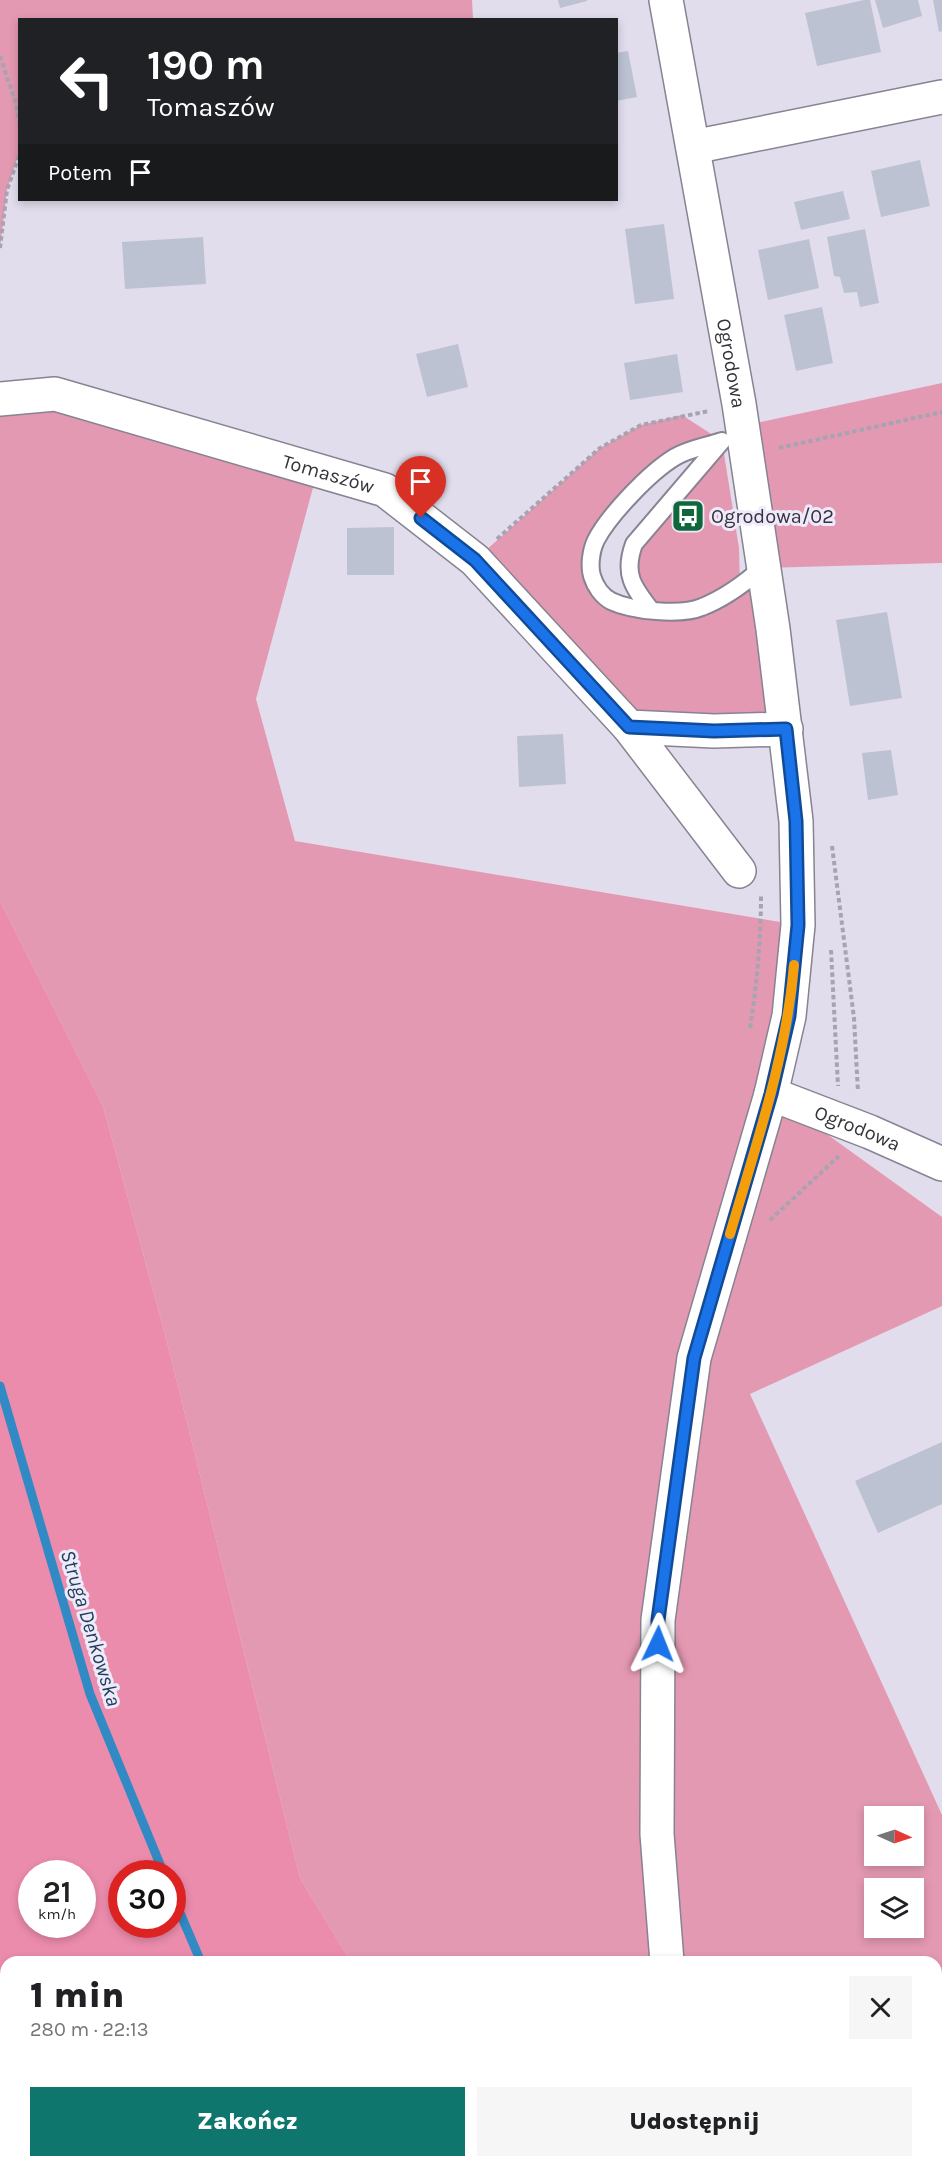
<!DOCTYPE html>
<html lang="pl">
<head>
<meta charset="utf-8">
<style>
	:root { --surface:#fff; --page:#f6f6f6; --text:#202124; --muted:#757577; --accent:#0f766e }
	body { margin:0; font-family:Karla,sans-serif; background:var(--page); color:var(--text); height:100vh; display:flex; flex-direction:column; font-size:22px; white-space:nowrap }
	* { box-sizing:border-box; margin:0 }
	p { font-size:20px; color:var(--muted) }
	.icon { flex:none; width:33px; height:33px; fill:none; stroke:currentColor; stroke-width:2; stroke-linecap:round; stroke-linejoin:round }
	.map { position:relative; flex:1; overflow:hidden }
	.details { position:absolute; left:0px; top:1956px; width:942px; height:212px; display:flex; flex-direction:column; background:var(--surface); border-radius:18px 18px 0 0; box-shadow:0 3px 9px #0003 }
	.details>* { flex:none }
	.banner { position:absolute; left:18px; top:18px; width:600px; height:183px; border-radius:0px; box-shadow:0 3px 9px #0003; background:#202124; color:#fff; overflow:hidden }
	.needle { width:39px; rotate:93deg }
	.buttons { position:absolute; left:864px; top:1806px; display:grid; gap:12px }
	.buttons a { display:grid; place-items:center; width:60px; height:60px; border-radius:0px; background:var(--surface); box-shadow:0 3px 9px #0003; font-size:30px }
	.speed { position:absolute; left:18px; top:1860px; display:flex; gap:12px; font-size:30px; font-weight:700; text-align:center }
	.speed>* { display:grid; place-content:center; width:78px; height:78px; border-radius:50%; background:var(--surface); box-shadow:0 3px 9px #0003; line-height:1 }
	.speed small { font-size:15px; font-weight:400 }
	.speed .limit { border:9px solid #d22; background:#fff; color:#111 }
	.pin { position:absolute; display:grid; place-items:center; width:51px; height:51px; color:#fff; margin:-62px -26px; border-radius:50% 50% 50% 0; rotate:-45deg; box-shadow:0 0 6px #0007 }
	.pin .icon { rotate:45deg }
	.me { position:absolute; width:66px; margin:-33px; rotate:2deg; stroke-linejoin:round; filter:drop-shadow(0 0 4px #0008) }
	.turn { display:flex; align-items:center; gap:21px; height:126px; padding:0 30px; font-size:27px }
	.turn .icon { width:78px; height:78px; stroke-width:2.5 }
	.turn b { display:block; font-size:42px; line-height:51px }
	.then { display:flex; align-items:center; height:57px; padding:0 30px; background:#0003; gap:12px; font-size:22px }
	.round { display:grid; place-items:center; flex:none; width:63px; height:63px; border-radius:0px; background:var(--page) }
	.headline { display:flex; align-items:center; justify-content:space-between; height:102px; padding:0 30px }
	h1 { font-size:36px; font-weight:800; line-height:45px }
	.primary-button { display:flex; gap:12px; margin-top:auto; padding:12px 30px }
	.primary-button a { flex:1; height:69px; border-radius:0px; background:var(--accent); color:#fff; font-size:24px; font-weight:800; line-height:69px; text-align:center }
	.primary-button a+a { background:var(--page); color:var(--text) }
	.map>svg:first-child { display:block }
	.green { fill:#e399b1; fill-rule:evenodd }
	.forest { fill:#ec8cad; fill-rule:evenodd }
	.lines { fill:none; stroke-linecap:round; stroke-linejoin:round }
	.stream { stroke:#318ac4; stroke-width:9 }
	.building { fill:#bcc2d2 }
	.lane-casing { stroke:#878392; stroke-width:20 }
	.street-casing { stroke:#878392; stroke-width:36 }
	.path { stroke:#a7a3b0; stroke-width:4; stroke-dasharray:4.5 3; stroke-linecap:butt }
	.lane { stroke:#fff; stroke-width:16 }
	.street { stroke:#fff; stroke-width:33 }
	.route-casing { stroke:#114b97; stroke-width:15 }
	.route { stroke:#1a73e8; stroke-width:10 }
	.slow { stroke:#f59e0b; stroke-width:10 }
	.labels { text-anchor:middle; dominant-baseline:central; stroke-width:6; stroke-linejoin:round; paint-order:stroke }
	.street-label { font-size:20px; fill:#36343a; stroke:#efeafb }
	.poi-label { font-size:20px; fill:#36343a; stroke:#efeafb; text-anchor:start }
	.water-label { font-size:21px; font-style:italic; fill:#1a3e57; stroke:#efeafb }
</style>
</head>
<body>
<div class="map">
<svg width="942" height="2167" viewBox="0 0 942 2167">
	<rect width="100%" height="100%" fill="#e2dded"/>
	<path class="green" d="M0,0H472L473,19L20,20L19,153L7,190L0,248Z
		M942,383V563L763,568L786,729L629,727L475,560L600,448L641,425L682,415L722,441L739,548L740,586L763,567L742,426ZM721,442L630,555L650,610L597,589L595,542L675,457Z
		M0,399L318,469L256,699L295,841L798,925L771,1094L942,1217V1306L750,1394L942,1815V2167H539L518,2162H936V1962H351L300,1878L167,1342L103,1106L0,901ZM874,1816H914V1856H874ZM874,1888H914V1928H874Z"/>
	<path class="forest" d="M0,901L103,1106L167,1342L300,1878L351,1962H6V2162H518L539,2167H0ZM32,1874H82V1924H32ZM122,1874H172V1924H122Z"/>
	<g class="lines">
		<path class="stream" d="M0,1386L90,1694L164,1874
			M172,1894L201,1962
			M284,2162L286,2167"/>
	</g>
	<path class="building" d="M558,0H587V1L560,8Z
		M864,0H870L881,52L817,66L805,13Z
		M875,0H918L922,16L883,28Z
		M933,0H942V31L939,32Z
		M628,51L637,97L616,101V53Z
		M920,160L930,206L881,217L871,171Z
		M843,191L850,219L801,230L794,202Z
		M664,224L674,299L635,304L625,229Z
		M865,229L879,303L860,307L857,292L844,293L840,277L834,276L827,237Z
		M203,237L206,284L125,289L122,242Z
		M809,239L819,288L768,300L758,250Z
		M822,307L833,363L796,371L784,315Z
		M458,344L468,387L427,397L416,354Z
		M677,354L683,392L630,400L624,363Z
		M394,527V575H347V528Z
		M887,612L902,698L850,706L836,620Z
		M563,734L566,784L519,787L517,736Z
		M891,750L898,795L868,800L862,753Z
		M942,1442V1504L878,1533L855,1481Z"/>
	<g class="lines">
		<g class="lane-casing">
			<path id="lane" d="M722,441C707,446 688,449 675,457C650,472 609,515 596,540C591,550 589,566 592,576C595,586 602,596 611,601C632,611 681,616 702,607C725,598 744,584 763,567
				M651,610C633,587 623,574 634,544L722,441"/>
		</g>
		<g class="street-casing">
			<g id="street">
				<path id="s1" d="M666,0L739,404L773,629L796,821L798,925L789,1016L771,1094L694,1358L658,1620L657,1834L667,1962"/>
				<path d="M693,147L942,97"/>
				<path id="s2" d="M0,399L55,394L385,490L475,560L629,727L714,731L786,729"/>
				<path d="M629,727L739,871"/>
				<path id="s3" d="M771,1094L870,1132L942,1164"/>
				<path d="M689,2162L690,2167"/>
			</g>
		</g>
		<path class="path" d="M0,56L16,104L20,126
			M0,248L7,190L20,153
			M779,448L942,412
			M497,539L600,448L641,425L709,411
			M832,846L854,1018L858,1092
			M831,950L838,1086
			M750,1028C757,984 761,939 761,895
			M770,1220L839,1156"/>
		<use href="#lane" class="lane"/>
		<use href="#street" class="street"/>
	</g>
	<g class="lines">
		<g class="route-casing">
			<path id="route" d="M421,518L475,560L629,727L714,731L786,729L796,821L798,925L789,1016L771,1094L694,1358L658,1620V1644"/>
		</g>
		<use href="#route" class="route"/>
		<path class="slow" d="M730,1234C756,1145 786,1058 794,965"/>
	</g>
	<defs>
		<g id="bus-square" transform="scale(1.725)"><rect x="-9" y="-9" width="18" height="18" rx="4" fill="#0e683b" stroke="#efeafb"/><path d="M-5-6H5V4H4V6H2V4H-2V6H-4V4H-5ZM-3.5-4V0h7V-4ZM-3.5 1.2v1.5H-2V1.2ZM2 1.2v1.5H3.5V1.2Z" fill="#fff"/></g>
	</defs>
	<g fill-rule="evenodd">
		<use href="#bus-square" x="688" y="516"/>
	</g>
	<g class="labels">
		<g class="street-label">
			<text stroke="none"><textPath href="#s1" startOffset="369">Ogrodowa</textPath></text>
			<text stroke="none"><textPath href="#s2" startOffset="340">Tomaszów</textPath></text>
			<text stroke="none"><textPath href="#s3" startOffset="93">Ogrodowa</textPath></text>
		</g>
		<g class="poi-label">
			<text x="711" y="516">Ogrodowa/02</text>
		</g>
		<g class="water-label">
			<text transform="translate(91 1628) rotate(73)">Struga Denkowska</text>
		</g>
	</g>
</svg>
<div class="buttons">
<a><svg class="needle" viewBox="-14 -14 28 28"><path d="M0-13l5 13h-10z" fill="#e53935"/><path d="M0 13l5-13h-10z" fill="#757577"/></svg></a>
<a><svg class="icon" aria-label="layers" viewBox="0 0 24 24"><path d="M12 4l9 5-9 5-9-5zM3 14l9 5 9-5"/></svg></a>
</div>
<div class="speed"><div>21<small>km/h</small></div><div class="limit">30</div></div>
<div class="pin" style="left:421px;top:518px;background:#d93025"><svg class="icon" aria-label="arrive" viewBox="0 0 24 24"><path d="M6 21V4h12l-3 4 3 4H6"/></svg></div>
<svg class="me" style="left:658px;top:1644px" viewBox="-20 -20 40 40"><path d="M0-17L14 15 0 8-14 15z" fill="#1a73e8" stroke="#fff" stroke-width="4"/></svg>
<div class="banner">
<div class="turn"><svg class="icon" aria-label="left" viewBox="0 0 24 24"><path d="M17 20v-9H6M10 6l-5 5 5 5"/></svg><div><b>190 m</b>Tomaszów</div></div>
<div class="then">Potem<svg class="icon" aria-label="arrive" viewBox="0 0 24 24"><path d="M6 21V4h12l-3 4 3 4H6"/></svg></div>
</div>
<section class="details">
<div class="headline"><div><h1>1 min</h1><p>280 m · 22:13</p></div><a class="round"><svg class="icon" aria-label="close" viewBox="0 0 24 24"><path d="M6 6l12 12M18 6L6 18"/></svg></a></div>
<div class="primary-button"><a>Zakończ</a><a>Udostępnij</a></div>
</section>
</div>
</body>
</html>
